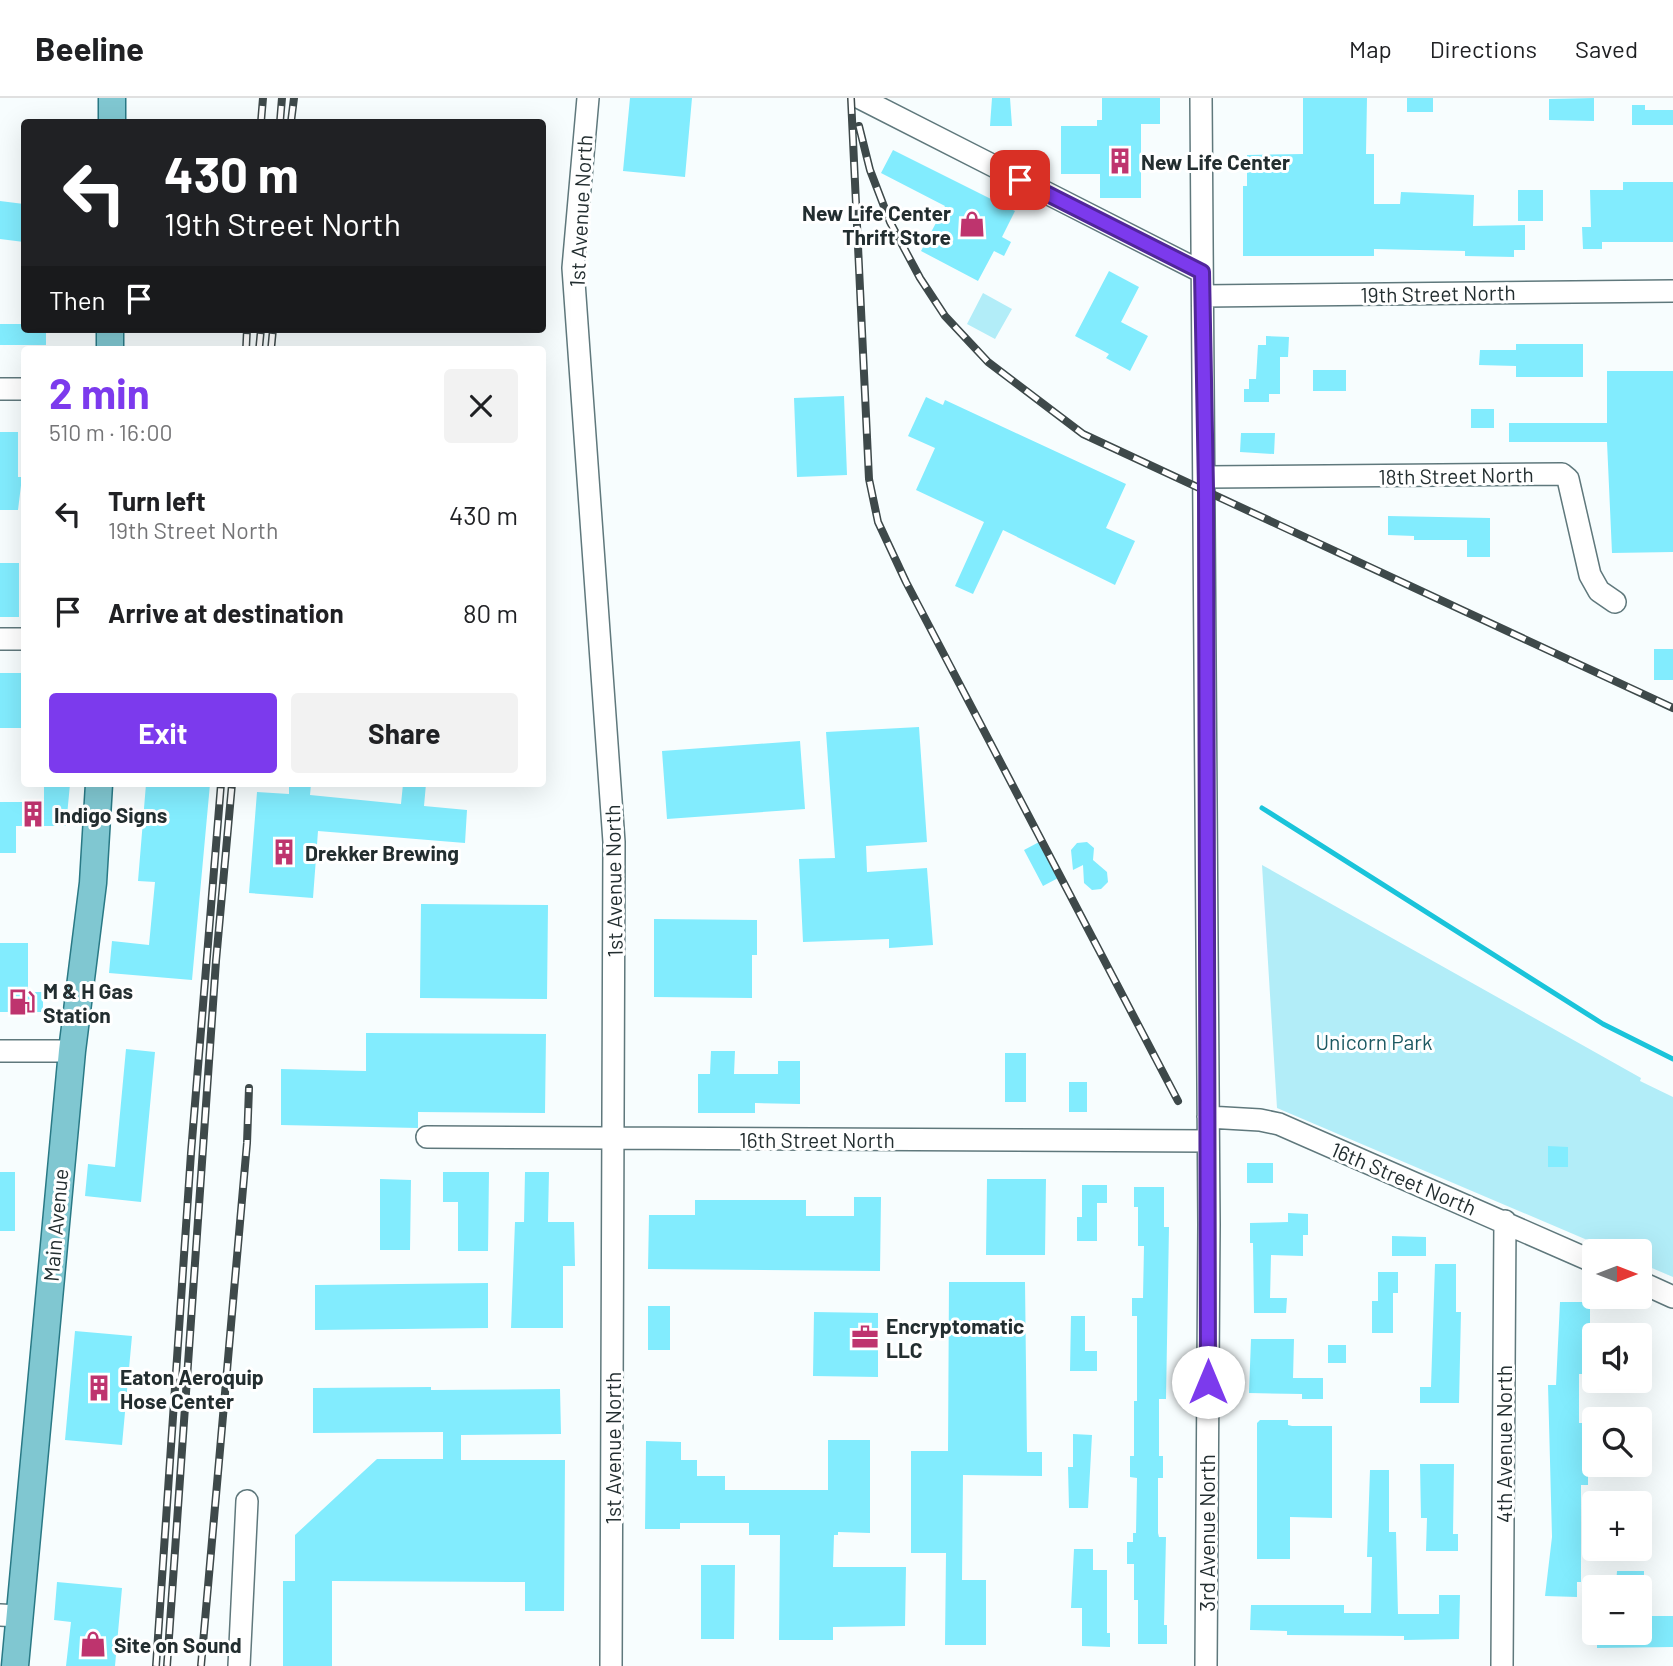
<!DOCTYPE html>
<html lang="en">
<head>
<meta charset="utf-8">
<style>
	:root { --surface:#fff; --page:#f2f2f2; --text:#202124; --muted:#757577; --line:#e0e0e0; --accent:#7c3aed }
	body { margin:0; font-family:Barlow,sans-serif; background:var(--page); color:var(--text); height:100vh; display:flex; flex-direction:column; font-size:26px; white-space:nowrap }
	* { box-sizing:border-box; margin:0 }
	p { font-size:23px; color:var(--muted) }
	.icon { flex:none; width:38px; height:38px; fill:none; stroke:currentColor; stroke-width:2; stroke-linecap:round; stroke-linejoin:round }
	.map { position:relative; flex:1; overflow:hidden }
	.sheet { position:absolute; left:21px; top:248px; width:525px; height:441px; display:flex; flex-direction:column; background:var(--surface); border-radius:7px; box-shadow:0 7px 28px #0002 }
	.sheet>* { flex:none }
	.banner { position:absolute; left:21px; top:21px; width:525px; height:214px; border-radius:7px; box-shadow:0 7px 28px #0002; background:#202124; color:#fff; overflow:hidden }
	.needle { width:46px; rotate:90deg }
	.tools { position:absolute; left:1582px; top:1141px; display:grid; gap:14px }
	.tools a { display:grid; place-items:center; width:70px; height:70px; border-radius:7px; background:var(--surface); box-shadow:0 7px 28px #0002; font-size:35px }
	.pin { position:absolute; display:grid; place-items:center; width:60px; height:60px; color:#fff; margin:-30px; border-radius:14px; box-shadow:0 4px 10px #0006 }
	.me { position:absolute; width:77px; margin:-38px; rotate:0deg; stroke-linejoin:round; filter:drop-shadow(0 0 5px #0008) }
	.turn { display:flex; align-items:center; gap:24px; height:147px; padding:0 28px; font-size:32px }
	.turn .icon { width:91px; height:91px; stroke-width:2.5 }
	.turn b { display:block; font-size:49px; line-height:60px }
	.then { display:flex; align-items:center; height:66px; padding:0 28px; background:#0003; gap:14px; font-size:26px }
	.round { display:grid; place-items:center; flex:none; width:74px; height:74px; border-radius:7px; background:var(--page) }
	.summary { display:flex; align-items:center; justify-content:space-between; height:119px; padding:0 28px }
	h1 { font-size:42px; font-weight:700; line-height:52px; color:var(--accent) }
	.cta { display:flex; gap:14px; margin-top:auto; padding:14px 28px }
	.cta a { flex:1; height:80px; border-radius:7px; background:var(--accent); color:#fff; font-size:28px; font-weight:700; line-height:80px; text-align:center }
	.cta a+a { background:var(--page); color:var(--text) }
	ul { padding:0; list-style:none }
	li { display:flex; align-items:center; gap:21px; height:98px; padding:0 28px }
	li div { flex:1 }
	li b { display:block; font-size:26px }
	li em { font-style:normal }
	header { display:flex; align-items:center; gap:42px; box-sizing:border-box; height:98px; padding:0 35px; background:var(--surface); border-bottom:2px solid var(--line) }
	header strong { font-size:33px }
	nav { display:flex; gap:38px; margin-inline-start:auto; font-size:24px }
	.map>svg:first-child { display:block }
	.green { fill:#b2edf8 }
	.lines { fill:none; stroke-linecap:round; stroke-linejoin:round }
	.stream { stroke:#1ac4da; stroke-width:5 }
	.building { fill:#82ecfe }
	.minor-casing { stroke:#5f787c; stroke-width:24 }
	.major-casing { stroke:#297985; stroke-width:29 }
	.minor { stroke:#fff; stroke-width:21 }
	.major { stroke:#80c7d1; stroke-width:26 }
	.rail-casing { stroke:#3e494a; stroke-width:8 }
	.rail { stroke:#fff; stroke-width:5; stroke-dasharray:16; stroke-linecap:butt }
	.route-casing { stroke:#51269a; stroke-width:18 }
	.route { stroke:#7c3aed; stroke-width:12 }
	.labels { text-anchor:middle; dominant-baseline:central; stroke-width:6; stroke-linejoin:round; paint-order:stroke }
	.poi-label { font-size:21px; font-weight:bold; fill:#232e30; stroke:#fff; text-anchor:start }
	.street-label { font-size:21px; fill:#232e30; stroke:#fff }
	.park-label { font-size:21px; fill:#1b5962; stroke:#fff }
</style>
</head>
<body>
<header>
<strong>Beeline</strong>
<nav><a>Map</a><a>Directions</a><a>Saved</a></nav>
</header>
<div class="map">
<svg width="1673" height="1568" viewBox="0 0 1673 1568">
	<rect width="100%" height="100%" fill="#f7fdfe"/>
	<path class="green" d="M983,195L1012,211L995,241L967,226Z
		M1262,767L1641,980L1640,983L1673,999V1179L1640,1165V1153H1613L1277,1010Z"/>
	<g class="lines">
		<path class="stream" d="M1262,710L1603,926L1673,961"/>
	</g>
	<path class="building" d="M630,0H692L685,79L623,73Z
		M992,0H1010L1012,28H990Z
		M1102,0H1160V26H1141V100H1100V76H1061V28H1097V22H1102Z
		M1303,0H1367L1366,56H1374V106H1400L1401,94L1474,97L1473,128L1525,127V152H1514V159L1465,158V153L1374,151V158H1243V88H1247V57L1303,56Z
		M1407,0H1433V14H1407Z
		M1594,0V23L1549,22V1Z
		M1632,7H1645V12H1673V27H1632Z
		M893,52L1015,113L1002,139L1011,144L1004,158L994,153L978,183L921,153L945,108L881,75Z
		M1623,84H1673V144H1602V151H1583L1582,129H1591L1590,92H1623Z
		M1518,92H1543V123H1518Z
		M0,103L24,106V144L0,141Z
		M1109,173L1139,189L1121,224L1148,238L1130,273L1106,260L1109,256L1075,238Z
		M0,226H24V231H46V247H0Z
		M1266,238L1289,239L1288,259H1280V296H1269V304H1244V291H1249V281H1256L1258,247H1266Z
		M1516,246H1583V279H1516V268L1479,267L1480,252H1516Z
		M1313,272H1346V293H1313Z
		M1607,273H1673V454L1612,455L1607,344H1509V325H1607Z
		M844,298L847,377L797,379L794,300Z
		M926,299L943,307L945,302L1126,386L1106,430L1135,443L1115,487L1003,432L973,496L955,488L984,424L916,392L935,350L908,338Z
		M1471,311H1494V330H1471Z
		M0,334H18V379H22L18,412H0Z
		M1241,335H1275L1274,356L1240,354Z
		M1388,418L1490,420V459H1467V442H1414V438L1388,437Z
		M0,465H19V519H0Z
		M1654,551H1673V582H1654Z
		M0,575H24V630H0Z
		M919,629L927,744L866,748L867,774L927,770L933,847L889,850V841L803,844L799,761L835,760L826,634Z
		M800,643L805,711L667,721L662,653Z
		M44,686H70L66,728H16V755H0V704H44Z
		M146,686H210L192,882L109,875L112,843L149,847L155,784L138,783Z
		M289,686H311L310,697L401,706L403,686H426L424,708L467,712L465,745L318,733L313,800L249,795L257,694L289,696Z
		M1041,743L1060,779L1043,788L1024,752Z
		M1087,744L1094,750L1093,762L1107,774L1108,784L1101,791L1092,792L1084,785L1083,767L1073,772L1071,752L1077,745Z
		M421,806L548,807L547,901L420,900Z
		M654,821L757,822V857H752V900L654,899Z
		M0,845H28V894H43V914H0Z
		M366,935L546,936L545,1015L418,1014V1030L281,1027V971L366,973Z
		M126,951L155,954L141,1104L85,1098L88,1066L115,1069Z
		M711,953H735L734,976H778V963H800V1006L755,1005V1015H698V976H710Z
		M1005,955H1026V1004H1005Z
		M1069,984H1087V1014H1069Z
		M1548,1048L1568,1049V1069H1548Z
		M1247,1065H1273V1085H1247Z
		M0,1074H15V1133H0Z
		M443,1074H489L488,1153H458V1104H443Z
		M525,1074H549L548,1124H574L575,1168H563V1230H511L515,1124H524Z
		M380,1081L411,1082L410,1152H380Z
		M987,1081H1046L1045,1157H986Z
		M1082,1087H1107V1105H1097V1143H1077V1119H1082Z
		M1134,1089H1164V1129H1169L1166,1301H1159V1358H1163V1380H1158V1435L1159,1439H1166L1164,1527H1167V1546H1138V1502H1134V1466H1127V1444H1133V1435H1136L1137,1380L1130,1379V1358H1134V1303H1137V1218H1132V1200H1143L1144,1148H1138V1109H1134Z
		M854,1099H881L880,1173L648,1171L649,1117H695V1102H806V1118H854Z
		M1288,1115L1308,1116V1137H1303V1158L1271,1157L1270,1200H1287L1286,1215H1254L1253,1145H1250V1125L1288,1124Z
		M1392,1138L1426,1139V1158H1392Z
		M1435,1166H1456V1214H1461L1459,1305H1420V1289H1431Z
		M1378,1174H1398V1195H1393V1235H1372V1203H1378Z
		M949,1184H1025L1027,1354H1042V1378L963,1377L962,1482H986V1547H945L946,1455H911V1353H948Z
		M488,1185V1230L315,1232V1187Z
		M1560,1204H1590V1241H1594V1276H1579V1325H1584V1364H1588V1387H1581V1484H1577V1499L1545,1498L1552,1439L1548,1287H1556Z
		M648,1208H670V1252H648Z
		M814,1214L878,1215V1279L813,1278Z
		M1071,1218H1085V1253H1097V1273H1070Z
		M75,1233L132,1238L122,1347L65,1342Z
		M1251,1241H1294L1293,1280H1323V1301H1302V1296L1249,1295Z
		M1328,1247H1346V1265H1328Z
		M431,1289V1292L560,1291L561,1336L461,1337V1362H565L564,1513H525V1484L332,1483V1568H283V1483H295V1437L377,1361H443V1334L313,1335V1290Z
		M1260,1322H1288V1327L1292,1328H1332V1420L1290,1419V1461H1257V1325Z
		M1073,1336L1092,1337L1088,1410H1069L1068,1369H1073Z
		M828,1342H870V1435L838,1434V1437H834L833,1469H906L905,1528L833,1529V1542H779L780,1437H749V1425H680V1431H645L646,1343L681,1344V1362H697V1378H725V1392H828Z
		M1420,1366H1454L1453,1436H1458V1453H1426L1427,1420H1421Z
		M1370,1372H1389V1434H1396L1398,1516H1439V1497H1460L1459,1541L1404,1542V1538L1287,1537V1533L1250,1532L1251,1507H1344V1515H1371L1372,1459H1367Z
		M1074,1451H1093V1472H1107V1535H1110V1549L1082,1548V1510H1071Z
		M701,1467H735L734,1541H701Z
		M1617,1473H1644V1489H1616Z
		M57,1484L122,1490L115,1568H66L71,1524L54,1522Z
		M1640,1518H1673V1549L1597,1550V1535H1640Z"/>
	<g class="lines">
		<g class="minor-casing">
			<path id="minor" d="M588,0L573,170L614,744L611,1568
				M860,0L1202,174
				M1201,0L1209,1126L1206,1568
				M1203,198L1673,193
				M0,291H24
				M1206,379L1562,376L1568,381L1590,477L1599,493L1615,504
				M0,541H24
				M0,953H72
				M1208,1019L1260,1022L1279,1026L1594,1164
				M427,1039L1208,1043
				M1640,1184L1673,1199
				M0,1517L19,1518
				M239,1568L247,1403
				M1502,1568L1505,1123"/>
		</g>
		<g class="major-casing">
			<path id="major" d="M112,24V0
				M110,252V231
				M15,1568L72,953L93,785L99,686"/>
		</g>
		<use href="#minor" class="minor"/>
		<use href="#major" class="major"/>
		<g class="rail-casing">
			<path id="rail" d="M851,0L869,381L878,424L906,484L1178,1003
				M261,24L263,0
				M280,24L282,0
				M291,24L294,0
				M859,28L870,72L890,124L920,180L945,218L988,264L1083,336L1673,610
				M246,252L247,231
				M259,252L261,231
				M271,252L273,231
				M156,1568L191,1055L221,686
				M167,1568L216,863L232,686
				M201,1568L247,1045L249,990"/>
		</g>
		<use href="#rail" class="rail"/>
	</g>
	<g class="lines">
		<g class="route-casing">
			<path id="route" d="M1020,82L1202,174L1206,391L1208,1284"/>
		</g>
		<use href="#route" class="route"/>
	</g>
	<defs>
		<g id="building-bare" transform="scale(2.1)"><path d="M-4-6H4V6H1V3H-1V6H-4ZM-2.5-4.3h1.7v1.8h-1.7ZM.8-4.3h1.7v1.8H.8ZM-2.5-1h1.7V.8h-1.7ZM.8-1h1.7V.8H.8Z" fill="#be346e" stroke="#fff" stroke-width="2.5" paint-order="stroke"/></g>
		<g id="shop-bare" transform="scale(2.1)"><path d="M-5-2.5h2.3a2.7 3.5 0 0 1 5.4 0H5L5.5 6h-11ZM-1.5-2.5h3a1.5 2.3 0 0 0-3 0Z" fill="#be346e" stroke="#fff" stroke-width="2.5" paint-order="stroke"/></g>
		<g id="fuel-bare" transform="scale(2.1)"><path d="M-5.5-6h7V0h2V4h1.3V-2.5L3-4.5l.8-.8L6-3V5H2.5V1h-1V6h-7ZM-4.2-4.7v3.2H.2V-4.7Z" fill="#be346e" stroke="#fff" stroke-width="2.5" paint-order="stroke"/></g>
		<g id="office-bare" transform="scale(2.1)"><path d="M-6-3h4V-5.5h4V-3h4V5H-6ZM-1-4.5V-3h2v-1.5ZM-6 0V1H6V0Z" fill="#be346e" stroke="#fff" stroke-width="2.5" paint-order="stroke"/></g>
	</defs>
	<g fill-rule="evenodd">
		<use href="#building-bare" x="1120" y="63"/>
		<use href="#shop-bare" x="972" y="126"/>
		<use href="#building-bare" x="33" y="716"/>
		<use href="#building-bare" x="284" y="754"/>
		<use href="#fuel-bare" x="22" y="904"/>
		<use href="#office-bare" x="865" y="1239"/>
		<use href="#building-bare" x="99" y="1290"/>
		<use href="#shop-bare" x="93" y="1546"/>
	</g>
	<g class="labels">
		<g class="poi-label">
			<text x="1141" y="63">New Life Center</text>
			<text x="951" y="114" text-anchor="end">New Life Center<tspan x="951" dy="24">Thrift Store</tspan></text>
			<text x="54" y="716">Indigo Signs</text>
			<text x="305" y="754">Drekker Brewing</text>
			<text x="43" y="892">M &amp; H Gas<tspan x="43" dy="24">Station</tspan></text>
			<text x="886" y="1227">Encryptomatic<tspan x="886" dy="24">LLC</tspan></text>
			<text x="120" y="1278">Eaton Aeroquip<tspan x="120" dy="24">Hose Center</tspan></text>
			<text x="114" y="1546">Site on Sound</text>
		</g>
		<g class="street-label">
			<text transform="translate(580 113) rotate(-87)">1st Avenue North</text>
			<text transform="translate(1438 195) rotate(-1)">19th Street North</text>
			<text transform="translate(1456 377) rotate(-1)">18th Street North</text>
			<text transform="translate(613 783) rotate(-91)">1st Avenue North</text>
			<text x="817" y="1041">16th Street North</text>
			<text transform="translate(1404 1080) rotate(23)">16th Street North</text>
			<text transform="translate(55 1127) rotate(-85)">Main Avenue</text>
			<text transform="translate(1503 1346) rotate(-90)">4th Avenue North</text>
			<text transform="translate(612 1350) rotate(-90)">1st Avenue North</text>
			<text transform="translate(1206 1435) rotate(-90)">3rd Avenue North</text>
		</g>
		<g class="park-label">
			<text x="1374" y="943">Unicorn Park</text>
		</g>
	</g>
</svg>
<div class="tools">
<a><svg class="needle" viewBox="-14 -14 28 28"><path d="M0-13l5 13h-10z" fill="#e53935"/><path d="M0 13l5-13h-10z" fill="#757577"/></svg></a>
<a><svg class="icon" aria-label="sound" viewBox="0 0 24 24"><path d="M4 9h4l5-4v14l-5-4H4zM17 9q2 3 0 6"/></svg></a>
<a><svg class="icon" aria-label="search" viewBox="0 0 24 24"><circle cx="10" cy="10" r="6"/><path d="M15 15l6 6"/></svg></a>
<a>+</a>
<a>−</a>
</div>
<div class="pin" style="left:1020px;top:82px;background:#d93025"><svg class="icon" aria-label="arrive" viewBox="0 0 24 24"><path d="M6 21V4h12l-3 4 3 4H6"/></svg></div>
<svg class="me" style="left:1208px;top:1284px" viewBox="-20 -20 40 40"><circle r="19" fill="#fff"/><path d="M0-13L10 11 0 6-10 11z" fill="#7c3aed"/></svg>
<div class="banner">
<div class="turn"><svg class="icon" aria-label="left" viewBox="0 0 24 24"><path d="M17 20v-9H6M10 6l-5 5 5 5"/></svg><div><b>430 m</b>19th Street North</div></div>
<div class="then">Then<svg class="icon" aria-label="arrive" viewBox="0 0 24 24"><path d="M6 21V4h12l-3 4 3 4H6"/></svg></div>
</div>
<section class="sheet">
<div class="summary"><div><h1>2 min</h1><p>510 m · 16:00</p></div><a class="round"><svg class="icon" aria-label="close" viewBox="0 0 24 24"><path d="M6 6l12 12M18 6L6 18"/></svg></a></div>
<ul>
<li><svg class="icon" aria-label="left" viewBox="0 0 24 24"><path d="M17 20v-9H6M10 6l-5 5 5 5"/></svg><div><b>Turn left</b><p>19th Street North</p></div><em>430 m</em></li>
<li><svg class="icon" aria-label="arrive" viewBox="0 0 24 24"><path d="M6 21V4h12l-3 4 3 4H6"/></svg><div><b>Arrive at destination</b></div><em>80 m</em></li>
</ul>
<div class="cta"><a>Exit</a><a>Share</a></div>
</section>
</div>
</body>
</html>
